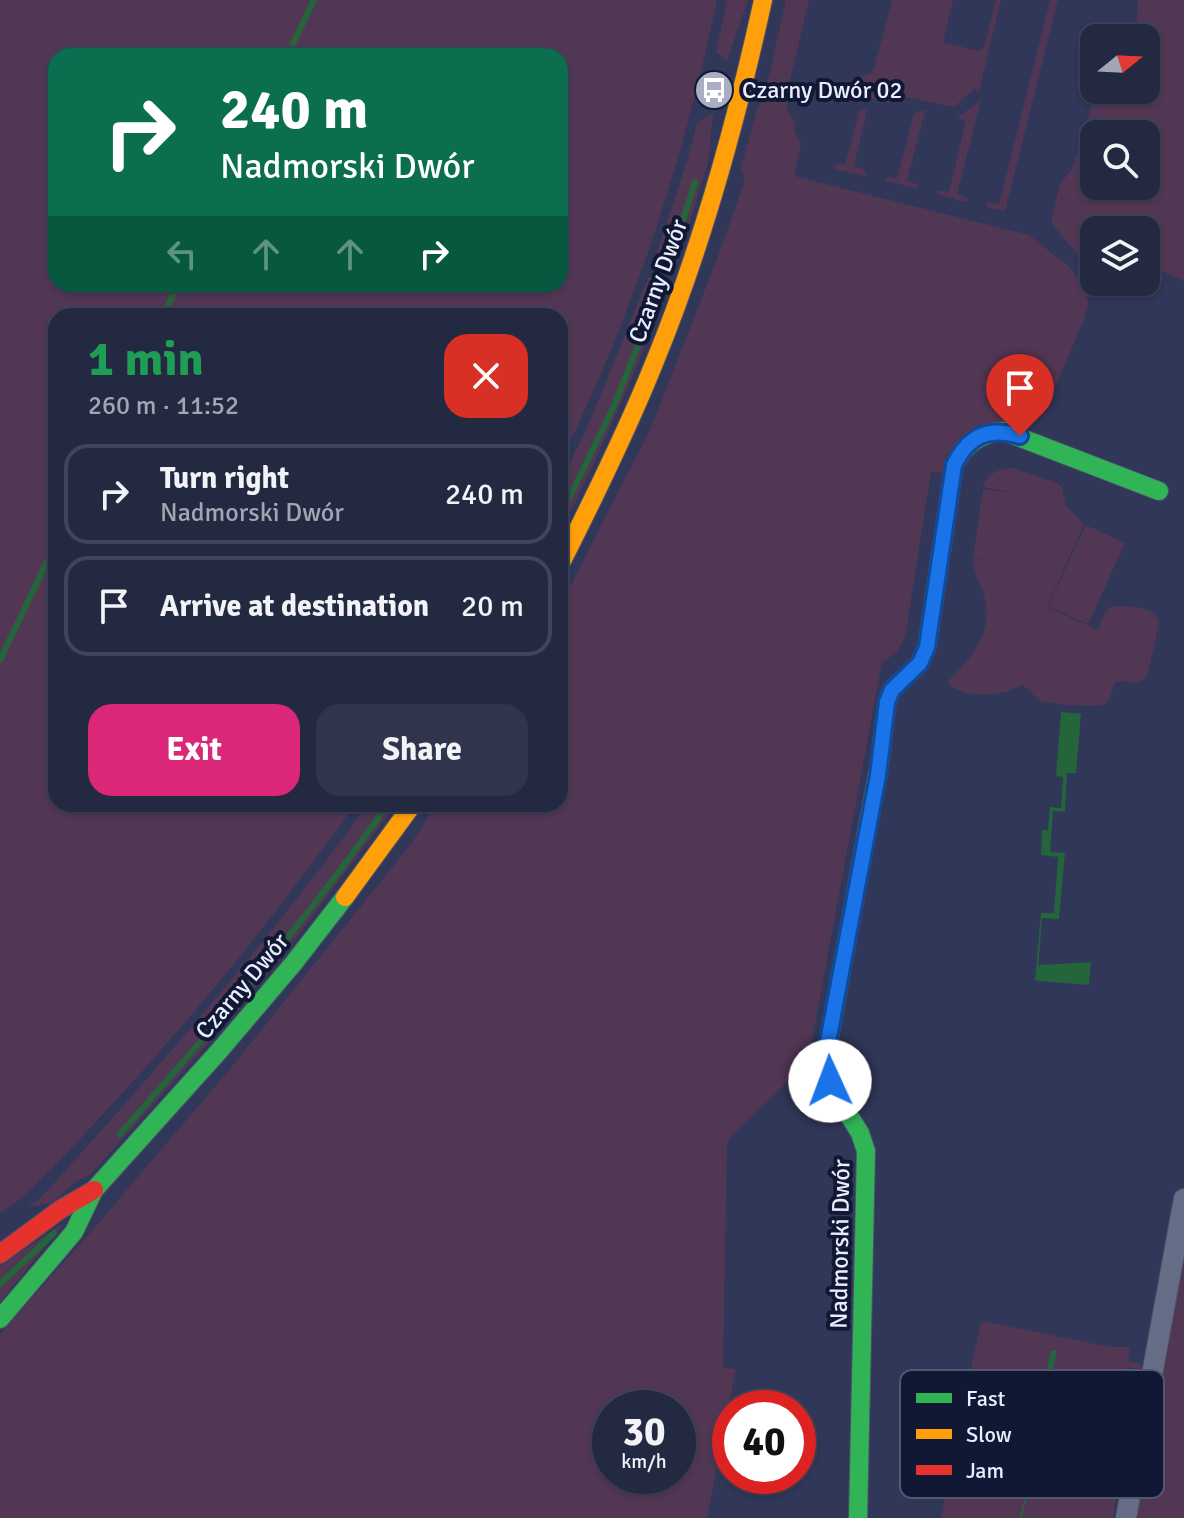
<!DOCTYPE html>
<html lang="en">
<head>
<meta charset="utf-8">
<style>
	:root { --surface:#242942; --page:#30354d; --text:#f1f3f6; --muted:#a3a6b2; --line:#41455b; --accent:#db2777 }
	body { margin:0; font-family:Signika,sans-serif; background:var(--page); color:var(--text); height:100vh; display:flex; flex-direction:column; font-size:30px; white-space:nowrap }
	* { box-sizing:border-box; margin:0 }
	p { font-size:26px; color:var(--muted) }
	.icon { flex:none; width:44px; height:44px; fill:none; stroke:currentColor; stroke-width:2; stroke-linecap:round; stroke-linejoin:round }
	.map { position:relative; flex:1; overflow:hidden }
	.panel { position:absolute; left:48px; top:308px; width:520px; height:504px; display:flex; flex-direction:column; background:var(--surface); border-radius:24px; box-shadow:0 2px 6px #0004,0 0 0 2px var(--line) }
	.panel>* { flex:none }
	.hud { position:absolute; left:48px; top:48px; width:520px; height:244px; border-radius:24px; box-shadow:0 2px 6px #0004,0 0 0 2px var(--line); background:#0b6e4f; color:#fff; overflow:hidden }
	.needle { width:52px; rotate:72deg }
	.fabs { position:absolute; left:1080px; top:24px; display:grid; gap:16px }
	.fabs a { display:grid; place-items:center; width:80px; height:80px; border-radius:16px; background:var(--surface); box-shadow:0 2px 6px #0004,0 0 0 2px var(--line); font-size:40px }
	.speed { position:absolute; left:592px; top:1390px; display:flex; gap:16px; font-size:40px; font-weight:700; text-align:center }
	.speed>* { display:grid; place-content:center; width:104px; height:104px; border-radius:50%; background:var(--surface); box-shadow:0 2px 6px #0004,0 0 0 2px var(--line); line-height:1 }
	.speed small { font-size:20px; font-weight:400 }
	.speed .limit { border:12px solid #d22; background:#fff; color:#111 }
	.pin { position:absolute; display:grid; place-items:center; width:68px; height:68px; color:#fff; margin:-82px -34px; border-radius:50% 50% 50% 0; rotate:-45deg; box-shadow:0 0 8px #0007 }
	.pin .icon { rotate:45deg }
	.me { position:absolute; width:88px; margin:-44px; rotate:358deg; stroke-linejoin:round; filter:drop-shadow(0 0 6px #0008) }
	.turn { display:flex; align-items:center; gap:28px; height:168px; padding:0 40px; font-size:36px }
	.turn .icon { width:104px; height:104px; stroke-width:2.5 }
	.turn b { display:block; font-size:56px; line-height:68px }
	.lanes { display:flex; align-items:center; height:76px; padding:0 40px; background:#0003; justify-content:center; gap:40px; direction:ltr }
	.lanes .off { opacity:.35 }
	.round { display:grid; place-items:center; flex:none; width:84px; height:84px; border-radius:24px; background:var(--page) }
	.overview { display:flex; align-items:center; justify-content:space-between; height:136px; padding:0 40px }
	h1 { font-size:48px; font-weight:700; line-height:60px; color:#1e9e55 }
	.primary-button { display:flex; gap:16px; margin-top:auto; padding:16px 40px }
	.primary-button a { flex:1; height:92px; border-radius:24px; background:var(--accent); color:#fff; font-size:32px; font-weight:700; line-height:92px; text-align:center }
	.primary-button a+a { background:var(--page); color:var(--text) }
	ul { padding:0; list-style:none }
	li { display:flex; align-items:center; gap:24px; height:100px; margin:0 16px 12px; padding:0 24px; border:4px solid var(--line); border-radius:24px }
	li div { flex:1 }
	li b { display:block; font-size:30px }
	li em { font-style:normal }
	.map>svg:first-child { display:block }
	.green { fill:#523755; fill-rule:evenodd }
	.water { fill:#25653b }
	.lines { fill:none; stroke-linecap:round; stroke-linejoin:round }
	.stream { stroke:#25653b; stroke-width:6 }
	.street-casing { stroke:#4e526b; stroke-width:22 }
	.fast-casing { stroke:#4e526b; stroke-width:20 }
	.slow-casing { stroke:#4e526b; stroke-width:20 }
	.jam-casing { stroke:#4e526b; stroke-width:20 }
	.street { stroke:#666d86; stroke-width:20 }
	.fast { stroke:#30b455; stroke-width:18 }
	.slow { stroke:#ff9f0a; stroke-width:18 }
	.jam { stroke:#e5322d; stroke-width:18 }
	.route-casing { stroke:#114b97; stroke-width:20 }
	.route { stroke:#1a73e8; stroke-width:14 }
	.labels { text-anchor:middle; dominant-baseline:central; stroke-width:8; stroke-linejoin:round; paint-order:stroke }
	.poi-label { font-size:24px; fill:#e9eefe; stroke:#111834; text-anchor:start }
	.street-label { font-size:24px; fill:#e9eefe; stroke:#111834 }
	.key { fill:#111834; stroke:#525871; stroke-width:2 }
	.key-label { font-size:22px; fill:#e9eefe }
</style>
</head>
<body>
<div class="map">
<svg width="1184" height="1518" viewBox="0 0 1184 1518">
	<rect width="100%" height="100%" fill="#303758"/>
	<path class="green" d="M0,0H717C684,159 633,316 560,462V316H56V804H355C279,912 195,1015 105,1112C89,1130 72,1147 55,1165C36,1184 23,1199 0,1213ZM56,56H560V284H56Z
		M727,0H748L727,61L716,52Z
		M786,0H809L789,84L787,108L795,124L794,131L801,144L794,176L1029,235L1068,266L1081,282L1087,293L1088,304L1085,317L1047,407L1023,419L942,473L931,472L906,632C902,646 896,655 882,662L808,1062L730,1137L727,1145L723,1368L736,1369L707,1518H0V1334L96,1226L230,1069L411,844L437,804H560V606L651,428L720,251L745,180L741,168L757,109L765,93ZM610,1408H678V1476H610Z
		M892,0H953L943,42L978,51L984,48L996,0H1001L979,91L975,88L954,107L901,96L890,103L865,97L858,90L861,76L871,74L875,65Z
		M1050,0H1058L1005,211L986,207L987,202L999,204Z
		M1138,0H1184V281L1146,264V230H1094V273L1051,223L1060,184L1072,169L1097,90H1146V38H1122L1137,22ZM1094,134H1146V186H1094Z
		M981,100L957,194L968,198V201L965,202L938,194L937,190L949,192L966,121L957,118Z
		M860,109L867,110L854,166L865,170L867,174L865,176L834,169L833,166L838,164H845Z
		M920,111H925L907,181L917,184L918,187L915,188L886,181L885,179L886,177L897,178L914,113Z
		M713,113L708,163L675,269L670,271L653,265L687,161L697,123Z
		M654,277L666,281L668,286C637,370 601,452 560,533V484L590,421L648,278Z
		M1012,468L1057,483L1062,487L1066,506L1084,524L1047,607L1098,630C1101,623 1104,611 1112,607C1119,605 1146,608 1152,612C1158,616 1157,617 1159,623L1148,674C1138,690 1130,678 1115,682C1111,690 1112,699 1104,704C1097,708 1049,704 1041,701C1033,697 1031,689 1022,685C1000,696 971,699 949,685L948,682L950,679C974,656 994,631 984,595C981,582 973,573 973,559L983,560L973,558L983,489L1016,493L983,487C987,473 999,469 1012,468Z
		M1086,525L1125,543L1088,624L1048,606Z
		M368,804H396C356,858 317,912 275,964C216,1037 152,1106 90,1175L78,1180L51,1203L27,1207L38,1200L47,1191C159,1067 270,940 368,804Z
		M66,1221L0,1302V1266Z
		M1184,1242V1518H1133Z
		M981,1321L1110,1347H1130L1128,1361L1142,1364L1141,1369L1126,1367L1123,1380L1138,1382V1386L1124,1384L1121,1397L1135,1400V1402L1121,1399L1120,1405L1132,1408L1113,1518H941Z"/>
	<path class="water" d="M1061,712L1081,714L1076,773H1067L1065,812L1053,811L1050,852L1065,853L1059,919L1042,918L1038,969L1039,965L1091,962L1089,985L1038,981V979L1035,981L1041,913H1054L1058,857L1041,855L1042,830H1048L1050,807L1061,808L1063,777L1056,776Z
		M1051,1350L1057,1351L1037,1435L1040,1437L1022,1518H1020L1037,1441L1031,1439Z"/>
	<g class="lines">
		<path class="stream" d="M287,56L314,0
			M669,265L695,182
			M163,316L178,284
			M560,517L614,406L661,287
			M0,660L56,543
			M120,1134C214,1027 307,921 388,804
			M0,1284L54,1233"/>
		<g class="street-casing">
			<path id="street" d="M1126,1518L1184,1199"/>
		</g>
		<g class="fast-casing">
			<path id="fast" d="M880,760L887,702L892,690L920,663L927,647L954,465C965,444 980,434 1003,431L1159,491
				M841,1103L860,1133L866,1151L858,1518
				M0,1319L74,1232L94,1190L220,1050L293,964L345,897"/>
		</g>
		<g class="slow-casing">
			<path id="slow" d="M560,565C594,498 627,431 655,361C703,244 736,123 763,0
				M345,897L413,804
				M841,1103L829,1079L826,1055L880,760"/>
		</g>
		<g class="jam-casing">
			<path id="jam" d="M0,1254L61,1209L94,1190"/>
		</g>
		<use href="#street" class="street"/>
		<use href="#fast" class="fast"/>
		<use href="#slow" class="slow"/>
		<use href="#jam" class="jam"/>
	</g>
	<g class="lines">
		<g class="route-casing">
			<path id="route" d="M830,1081L826,1055L828,1042L878,775L887,702L892,690L920,663L927,647L954,465C969,435 988,427 1020,436"/>
		</g>
		<use href="#route" class="route"/>
	</g>
	<defs>
		<g id="bus-disc" transform="scale(2)"><circle r="9.5" fill="#a8aec4" stroke="#111834"/><path d="M-5-6H5V4H4V6H2V4H-2V6H-4V4H-5ZM-3.5-4V0h7V-4ZM-3.5 1.2v1.5H-2V1.2ZM2 1.2v1.5H3.5V1.2Z" fill="#fff"/></g>
	</defs>
	<g fill-rule="evenodd">
		<use href="#bus-disc" x="714" y="90"/>
	</g>
	<g class="labels">
		<g class="poi-label">
			<text x="742" y="90">Czarny Dwór 02</text>
		</g>
		<g class="street-label">
			<text transform="translate(658 281) rotate(-70)">Czarny Dwór</text>
			<text transform="translate(242 986) rotate(-50)">Czarny Dwór</text>
			<text transform="translate(840 1244) rotate(-89)">Nadmorski Dwór</text>
		</g>
	</g>
	<rect x="900" y="1370" width="264" height="128" rx="12" class="key"/>
	<rect x="916" y="1393" width="36" height="10" fill="#30b455"/>
	<rect x="916" y="1429" width="36" height="10" fill="#ff9f0a"/>
	<rect x="916" y="1465" width="36" height="10" fill="#e5322d"/>
	<g class="key-label">
		<text x="966" y="1406">Fast</text>
		<text x="966" y="1442">Slow</text>
		<text x="966" y="1478">Jam</text>
	</g>
</svg>
<div class="fabs">
<a><svg class="needle" viewBox="-14 -14 28 28"><path d="M0-13l5 13h-10z" fill="#e53935"/><path d="M0 13l5-13h-10z" fill="#a3a6b2"/></svg></a>
<a><svg class="icon" aria-label="search" viewBox="0 0 24 24"><circle cx="10" cy="10" r="6"/><path d="M15 15l6 6"/></svg></a>
<a><svg class="icon" aria-label="layers" viewBox="0 0 24 24"><path d="M12 4l9 5-9 5-9-5zM3 14l9 5 9-5"/></svg></a>
</div>
<div class="speed"><div>30<small>km/h</small></div><div class="limit">40</div></div>
<div class="pin" style="left:1020px;top:436px;background:#d93025"><svg class="icon" aria-label="arrive" viewBox="0 0 24 24"><path d="M6 21V4h12l-3 4 3 4H6"/></svg></div>
<svg class="me" style="left:830px;top:1081px" viewBox="-20 -20 40 40"><circle r="19" fill="#fff"/><path d="M0-13L10 11 0 6-10 11z" fill="#1a73e8"/></svg>
<div class="hud">
<div class="turn"><svg class="icon" aria-label="right" viewBox="0 0 24 24"><path d="M7 20v-9h11M14 6l5 5-5 5"/></svg><div><b>240 m</b>Nadmorski Dwór</div></div>
<div class="lanes"><svg class="icon off" aria-label="left" viewBox="0 0 24 24"><path d="M17 20v-9H6M10 6l-5 5 5 5"/></svg><svg class="icon off" aria-label="ahead" viewBox="0 0 24 24"><path d="M12 20V5M6 11l6-6 6 6"/></svg><svg class="icon off" aria-label="ahead" viewBox="0 0 24 24"><path d="M12 20V5M6 11l6-6 6 6"/></svg><svg class="icon" aria-label="right" viewBox="0 0 24 24"><path d="M7 20v-9h11M14 6l5 5-5 5"/></svg></div>
</div>
<section class="panel">
<div class="overview"><div><h1>1 min</h1><p>260 m · 11:52</p></div><a class="round" style="background:#d93025;color:#fff"><svg class="icon" aria-label="close" viewBox="0 0 24 24"><path d="M6 6l12 12M18 6L6 18"/></svg></a></div>
<ul>
<li><svg class="icon" aria-label="right" viewBox="0 0 24 24"><path d="M7 20v-9h11M14 6l5 5-5 5"/></svg><div><b>Turn right</b><p>Nadmorski Dwór</p></div><em>240 m</em></li>
<li><svg class="icon" aria-label="arrive" viewBox="0 0 24 24"><path d="M6 21V4h12l-3 4 3 4H6"/></svg><div><b>Arrive at destination</b></div><em>20 m</em></li>
</ul>
<div class="primary-button"><a>Exit</a><a>Share</a></div>
</section>
</div>
</body>
</html>
